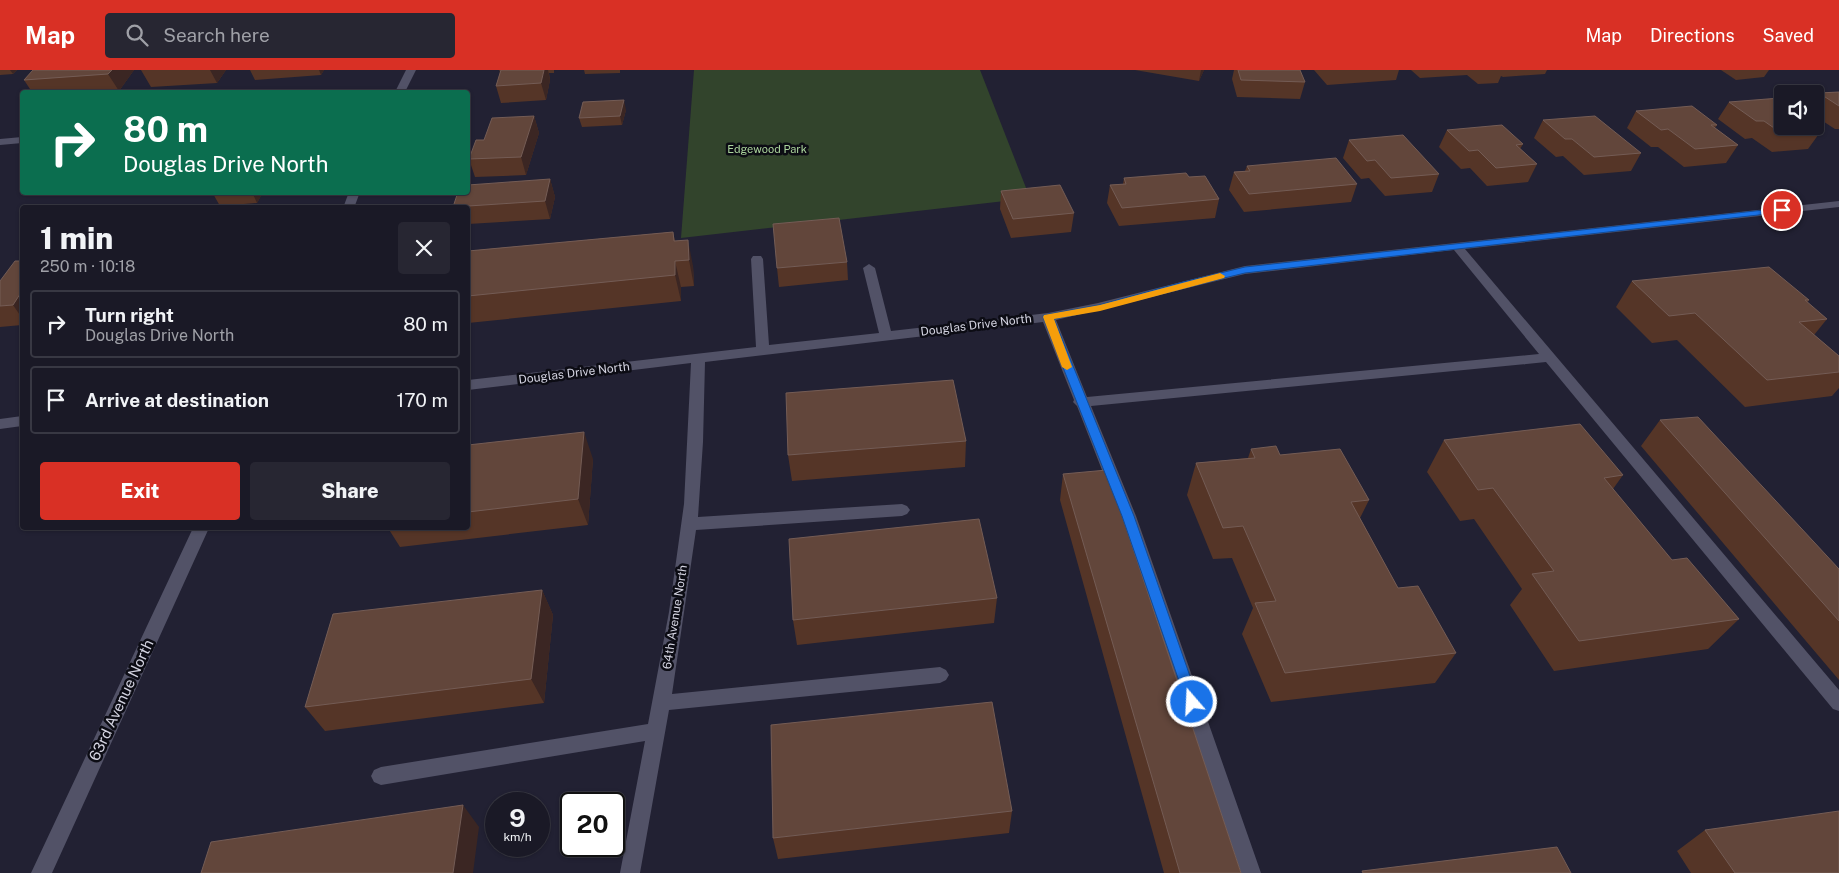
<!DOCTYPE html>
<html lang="en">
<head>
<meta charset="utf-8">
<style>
	:root { --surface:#1a1926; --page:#272632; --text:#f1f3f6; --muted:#9fa0a7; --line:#383843; --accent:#d93025 }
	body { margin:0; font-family:"Public Sans",sans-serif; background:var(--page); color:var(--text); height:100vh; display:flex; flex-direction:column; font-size:19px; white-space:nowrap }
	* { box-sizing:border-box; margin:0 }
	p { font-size:16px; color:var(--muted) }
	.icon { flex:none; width:28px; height:28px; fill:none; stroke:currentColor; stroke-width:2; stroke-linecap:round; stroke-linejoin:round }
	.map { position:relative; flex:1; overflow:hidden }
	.drawer { position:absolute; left:20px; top:135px; width:450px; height:325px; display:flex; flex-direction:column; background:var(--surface); border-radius:5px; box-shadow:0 1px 4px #0004,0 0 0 1px var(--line) }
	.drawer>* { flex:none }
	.hud { position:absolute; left:20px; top:20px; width:450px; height:105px; border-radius:5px; box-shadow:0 1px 4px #0004,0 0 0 1px var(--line); background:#0b6e4f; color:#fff; overflow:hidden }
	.controls { position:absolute; left:1774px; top:15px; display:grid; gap:10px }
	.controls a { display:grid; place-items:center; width:50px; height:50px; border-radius:5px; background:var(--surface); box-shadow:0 1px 4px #0004,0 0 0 1px var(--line); font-size:25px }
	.speed { position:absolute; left:485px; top:722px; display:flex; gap:10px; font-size:25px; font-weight:700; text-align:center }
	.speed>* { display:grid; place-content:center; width:65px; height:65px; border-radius:50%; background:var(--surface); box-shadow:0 1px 4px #0004,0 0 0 1px var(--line); line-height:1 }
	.speed small { font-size:12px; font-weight:400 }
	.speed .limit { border:2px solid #111; border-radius:8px; background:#fff; color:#111 }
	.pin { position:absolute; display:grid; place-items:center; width:42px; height:42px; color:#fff; margin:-21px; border:2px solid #fff; border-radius:50%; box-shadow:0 1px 5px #0007 }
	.me { position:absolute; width:55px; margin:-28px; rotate:341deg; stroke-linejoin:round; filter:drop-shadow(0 0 4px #0008) }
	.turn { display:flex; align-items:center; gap:18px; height:105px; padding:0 20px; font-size:22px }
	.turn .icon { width:65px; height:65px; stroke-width:2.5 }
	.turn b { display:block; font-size:35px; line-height:42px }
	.round { display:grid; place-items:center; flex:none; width:52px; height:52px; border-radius:5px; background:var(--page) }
	.overview { display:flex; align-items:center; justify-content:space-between; height:85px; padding:0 20px }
	h1 { font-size:30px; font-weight:800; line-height:38px }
	.action { display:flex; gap:10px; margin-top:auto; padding:10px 20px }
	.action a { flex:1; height:58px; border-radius:5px; background:var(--accent); color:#fff; font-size:20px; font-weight:800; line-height:58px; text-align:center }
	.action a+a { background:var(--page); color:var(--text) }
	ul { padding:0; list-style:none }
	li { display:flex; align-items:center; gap:15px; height:68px; margin:0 10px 8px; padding:0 10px; border:2px solid var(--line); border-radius:5px }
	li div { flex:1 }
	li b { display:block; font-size:19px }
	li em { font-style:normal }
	header { display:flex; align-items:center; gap:30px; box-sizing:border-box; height:70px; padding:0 25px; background:var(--accent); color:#fff }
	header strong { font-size:24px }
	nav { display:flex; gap:28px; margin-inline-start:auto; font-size:18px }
	.search { width:350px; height:45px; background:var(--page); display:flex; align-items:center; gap:12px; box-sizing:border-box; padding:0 18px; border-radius:5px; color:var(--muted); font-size:19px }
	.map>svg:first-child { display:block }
	.green { fill:#32442c }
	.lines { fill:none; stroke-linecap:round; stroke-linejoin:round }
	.minor { fill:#525267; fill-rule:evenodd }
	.wall { fill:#553527 }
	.shaded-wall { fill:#3b2623 }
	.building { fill:#62463b; stroke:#745c55 }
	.route { fill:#1a73e8; stroke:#114b97 }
	.slow { fill:#f59e0b }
	.labels { text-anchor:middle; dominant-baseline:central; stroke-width:5; stroke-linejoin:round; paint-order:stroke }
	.far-park-label { font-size:11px; fill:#abd49c; stroke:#0c0c14 }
	.street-label { font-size:12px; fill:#d3d3e0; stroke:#0c0c14 }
	.near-street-label { font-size:15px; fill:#d3d3e0; stroke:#0c0c14 }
</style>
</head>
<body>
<header>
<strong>Map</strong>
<div class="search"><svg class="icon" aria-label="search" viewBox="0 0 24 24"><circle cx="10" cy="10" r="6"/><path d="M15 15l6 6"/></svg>Search here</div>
<nav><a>Map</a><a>Directions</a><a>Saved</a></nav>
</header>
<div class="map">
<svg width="1839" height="803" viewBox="0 0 1839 803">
	<rect width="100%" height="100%" fill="#222133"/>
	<path class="green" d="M694,0H980L1030,128L681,168Z"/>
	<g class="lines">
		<path class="minor" d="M406,0H416L405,22H395Z
			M22,67V73L0,75V69Z
			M349,122H360L354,138H343Z
			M1839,131V137L1465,179L1839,620V641L1833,639L1546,292L1091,336L1136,446L1261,803H1241L1120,446L1077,336L1073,332L1074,330L1043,252L705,292L703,372L698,447L902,434L907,436L910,440L907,444L902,446L696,460L672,624L940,597L946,600L949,605L946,610L940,613L669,640L640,803H620L645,671L381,715L374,712L371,706L374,700L381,697L648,654L669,542L684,434L691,293L468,320V310L756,277L751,189L753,186H761L763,189L769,275L879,263L863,198L869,194L875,198L891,261L1048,243L1098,233L1245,196ZM1454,180L1539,284L1087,327L1056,250L1245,204Z
			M22,346V356L0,359V349Z
			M193,458H209L52,803H31Z"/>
	</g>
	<path class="wall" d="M0,0H17L13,4L0,5Z
		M33,0H134L119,21L101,22H32L24,10Z
		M141,0H226L217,13L151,17Z
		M250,0H324L321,5L255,10Z
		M499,0H554V3H549L550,10L546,30L501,33L496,16L500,2Z
		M584,0H620V3L585,4Z
		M1135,0H1204L1199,11Z
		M1234,0H1300L1305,12L1300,29L1237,27L1232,9Z
		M1314,0H1399L1396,10L1327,15Z
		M1411,0H1547L1545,4L1503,7L1501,6L1498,13L1478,14L1467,5L1420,8Z
		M1721,0H1769L1764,7L1736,10Z
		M1839,22V59H1835L1815,46V29L1819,23Z
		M1729,32L1782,56L1821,61L1808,79L1772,82L1752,68L1745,69L1718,49Z
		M626,40L622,55L582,57L579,48Z
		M1636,41L1717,55L1715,58L1738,75L1726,93L1684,97L1658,77H1651L1627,58Z
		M534,46L539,63L526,105L475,107L469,89L484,70Z
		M1543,50L1641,83L1631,101L1584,105L1563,86L1556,87L1534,68Z
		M1447,60L1523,74L1520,79L1537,94L1528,112L1487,116L1470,98L1461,99L1439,77Z
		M1349,70L1439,104L1432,122L1385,126L1369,108L1361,109L1343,88Z
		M1247,96L1357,114L1351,132L1244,142L1229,120L1234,102L1245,101Z
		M1189,107L1219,129L1215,148L1119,156L1107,133L1110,115L1123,114L1124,108Z
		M550,109L555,127L550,149L468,154V138H454L453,137Z
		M1001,121L1074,143L1071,162L1011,168L1000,139Z
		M117,122H136L118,124Z
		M212,122H263L257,133L220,136Z
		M673,162L675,171L693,196L694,216L681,217V231L468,253V181Z
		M22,191V255L0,257V211Z
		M847,192L848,210L779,217L777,198Z
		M1632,211L1809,230L1807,233L1827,249L1814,265L1839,286V318L1832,326L1745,337L1677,270L1652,273L1616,237Z
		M1660,350L1839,499V610L1641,376Z
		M1444,370L1623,405L1613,419L1672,490L1739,549L1708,579L1554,601L1510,535L1522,519L1474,449L1460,451L1427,402Z
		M966,371L965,397L792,411L788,385Z
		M468,375L593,389L588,455L400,477L388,458H468Z
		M1251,379L1280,385L1369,430L1360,448L1398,518L1456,583L1435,613L1271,632L1242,564L1253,538L1232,488L1213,489L1187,425L1196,393L1248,388Z
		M1063,404L1241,803H1164L1060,430Z
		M542,520L553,545L544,633L325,661L305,637Z
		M997,528L994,553L797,575L793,550Z
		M1012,741L1009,763L778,789L773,768Z
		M1705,760L1839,803H1691L1677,781Z"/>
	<path class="shaded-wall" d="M10,0H17L13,4Z
		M112,0H134L119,21L108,4Z
		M210,0H226L217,13Z
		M319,0H324L321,5Z
		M544,0H548L550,10L546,30L541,13Z
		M1201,0H1204L1199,11Z
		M624,30L626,40L622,55L620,46Z
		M534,46L539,63L526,105L521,87Z
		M550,109L555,127L550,149L545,131Z
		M252,122H263L257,133Z
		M688,170L693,196L694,216L689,190Z
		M675,191L681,217V231L675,205Z
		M22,221V248L13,235Z
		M584,362L593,389L588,455L578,429Z
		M542,520L553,545L544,633L531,609Z
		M463,735L479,757L473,803H453Z"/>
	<path class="building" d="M33,0H112L108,4L24,10Z
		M501,0H544L541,13L496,16Z
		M1238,0H1300L1305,12L1241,10Z
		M1839,22V36L1819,23Z
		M1780,28L1782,29V56H1813L1821,61L1784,65L1764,51H1756L1729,32Z
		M624,30L620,46L579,48L583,32Z
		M1692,36L1717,55H1711L1738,75L1695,79L1668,59L1661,60L1636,41Z
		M534,46L521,87L469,89L476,70H484L492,48Z
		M1595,46L1641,83L1594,87L1572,69H1565L1543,50Z
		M1502,55L1523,74L1516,75L1537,94L1496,98L1478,80L1469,81L1447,60Z
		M1403,65L1439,104L1391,108L1375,90L1367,91L1349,70Z
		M1336,88L1357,114L1249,124L1234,102L1250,101L1247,96Z
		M1186,103L1189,107L1205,106L1219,129L1122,138L1110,115L1126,114L1124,108Z
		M550,109L545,131L453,137L458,122H468V115Z
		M1060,115L1074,143L1013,149L1001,121Z
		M839,148L847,192L777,198L773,154Z
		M673,162L674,171L688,170L689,190L675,191V205L468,226V181Z
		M15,191H22V221L13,235L0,236V211Z
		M1769,197L1809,230H1805L1827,249L1799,252L1839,286V302L1767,310L1695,243L1669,246L1632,211Z
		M953,310L966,371L788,385L786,323Z
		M1698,347L1839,499V551L1660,350Z
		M1580,354L1623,405L1604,408L1672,490L1687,488L1739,549L1579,571L1532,504L1554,501L1493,418L1478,420L1444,370Z
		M584,362L578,429L468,442V375Z
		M1276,376L1280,385L1340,379L1369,430L1351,432L1398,518L1418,516L1456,583L1285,603L1255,533L1276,531L1243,456L1223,458L1196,393L1255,388L1251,379Z
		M1107,400L1241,803H1180L1063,404Z
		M979,449L997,528L793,550L789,469Z
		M542,520L531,609L305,637L333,544Z
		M992,632L1012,741L773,768L771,655Z
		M463,735L453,803H201L211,772Z
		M1839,741V803H1735L1705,760Z
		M1557,777L1571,803H1363L1362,801Z"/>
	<path class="route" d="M1782,138L1786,140L1785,142L1245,203C1181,218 1118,237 1054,249L1134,446L1199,632L1197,637L1192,638L1188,637L1122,446L1043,247L1044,245L1099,235L1183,212L1245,197Z"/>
	<path class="slow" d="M1220,203L1225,206L1224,208L1100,241L1054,249L1072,297L1067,300L1062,297L1043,247L1044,245L1100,235Z"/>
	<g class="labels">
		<g class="far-park-label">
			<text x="767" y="79">Edgewood Park</text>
		</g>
		<g class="street-label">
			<text transform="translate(976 255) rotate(-7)">Douglas Drive North</text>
			<text transform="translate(574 303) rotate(-7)">Douglas Drive North</text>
			<text transform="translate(675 547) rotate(-81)">64th Avenue North</text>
		</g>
		<g class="near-street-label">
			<text transform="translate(121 630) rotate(-65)">63rd Avenue North</text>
		</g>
	</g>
</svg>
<div class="controls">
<a><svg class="icon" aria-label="sound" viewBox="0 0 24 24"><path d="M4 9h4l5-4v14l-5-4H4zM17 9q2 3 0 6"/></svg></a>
</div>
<div class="speed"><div>9<small>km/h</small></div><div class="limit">20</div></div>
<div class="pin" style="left:1782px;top:140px;background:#d93025"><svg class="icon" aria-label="arrive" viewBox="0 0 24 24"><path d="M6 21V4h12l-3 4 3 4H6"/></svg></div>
<svg class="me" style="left:1192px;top:632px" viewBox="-20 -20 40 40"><circle r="17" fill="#1a73e8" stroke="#fff" stroke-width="3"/><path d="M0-11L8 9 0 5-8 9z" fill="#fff"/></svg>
<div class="hud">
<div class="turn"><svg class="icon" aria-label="right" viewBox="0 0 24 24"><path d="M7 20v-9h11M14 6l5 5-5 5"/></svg><div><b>80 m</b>Douglas Drive North</div></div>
</div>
<section class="drawer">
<div class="overview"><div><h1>1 min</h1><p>250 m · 10:18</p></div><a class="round"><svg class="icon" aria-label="close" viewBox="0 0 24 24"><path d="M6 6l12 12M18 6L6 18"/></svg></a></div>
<ul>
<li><svg class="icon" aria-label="right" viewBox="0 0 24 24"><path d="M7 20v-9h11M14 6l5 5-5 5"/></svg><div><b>Turn right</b><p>Douglas Drive North</p></div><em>80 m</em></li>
<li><svg class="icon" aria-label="arrive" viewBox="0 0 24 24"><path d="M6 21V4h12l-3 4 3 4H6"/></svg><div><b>Arrive at destination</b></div><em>170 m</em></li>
</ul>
<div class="action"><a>Exit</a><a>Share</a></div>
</section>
</div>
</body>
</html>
